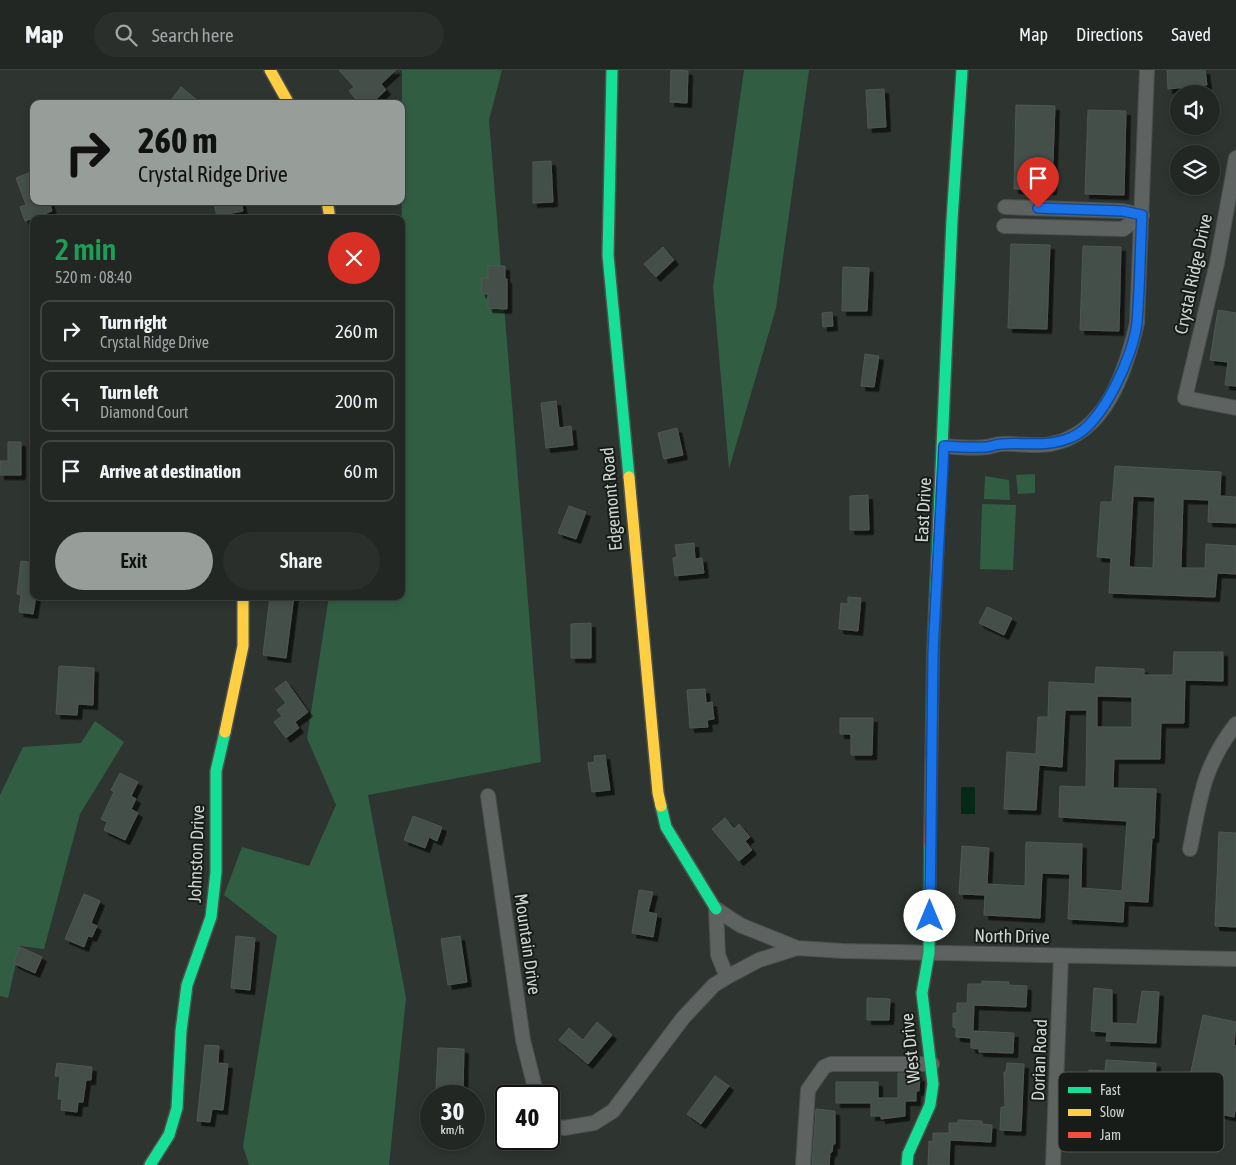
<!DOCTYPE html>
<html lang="en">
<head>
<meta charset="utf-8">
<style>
	:root { --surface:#222724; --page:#2a2f2c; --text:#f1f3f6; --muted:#a2a5a6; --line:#3f4441; --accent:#979d99 }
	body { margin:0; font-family:"Asap Condensed",sans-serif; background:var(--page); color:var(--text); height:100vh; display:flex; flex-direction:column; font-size:19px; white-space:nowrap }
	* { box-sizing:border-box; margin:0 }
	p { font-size:16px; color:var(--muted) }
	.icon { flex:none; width:28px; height:28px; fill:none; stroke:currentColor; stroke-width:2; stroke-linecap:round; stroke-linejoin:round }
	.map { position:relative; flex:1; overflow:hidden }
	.details { position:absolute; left:30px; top:145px; width:375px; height:385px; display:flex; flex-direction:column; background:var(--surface); border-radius:10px; box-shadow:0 2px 8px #0003,0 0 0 1px var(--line) }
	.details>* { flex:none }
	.banner { position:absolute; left:30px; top:30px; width:375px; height:105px; border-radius:10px; box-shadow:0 2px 8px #0003,0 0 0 1px var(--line); background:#979d99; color:#111; overflow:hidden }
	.fabs { position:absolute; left:1170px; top:15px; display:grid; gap:10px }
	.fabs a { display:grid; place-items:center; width:50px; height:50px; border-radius:50%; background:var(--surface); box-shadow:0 2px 8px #0003,0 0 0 1px var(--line); font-size:25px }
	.speed { position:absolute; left:420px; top:1015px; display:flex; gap:10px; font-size:25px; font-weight:700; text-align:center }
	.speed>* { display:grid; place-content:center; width:65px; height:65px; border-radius:50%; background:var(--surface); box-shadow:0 2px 8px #0003,0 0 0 1px var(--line); line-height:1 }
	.speed small { font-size:12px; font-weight:400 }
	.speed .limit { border:2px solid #111; border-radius:8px; background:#fff; color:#111 }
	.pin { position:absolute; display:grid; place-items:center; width:42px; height:42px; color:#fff; margin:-51px -21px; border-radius:50% 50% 50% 0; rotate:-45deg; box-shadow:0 0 5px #0007 }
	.pin .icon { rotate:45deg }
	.me { position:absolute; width:55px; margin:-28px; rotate:0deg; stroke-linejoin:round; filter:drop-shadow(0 0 4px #0008) }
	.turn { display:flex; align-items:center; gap:18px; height:105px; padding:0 25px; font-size:22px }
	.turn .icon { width:65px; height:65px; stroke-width:2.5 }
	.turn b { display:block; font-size:35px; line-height:42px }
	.round { display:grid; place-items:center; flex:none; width:52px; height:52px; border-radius:26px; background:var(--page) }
	.overview { display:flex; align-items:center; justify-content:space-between; height:85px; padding:0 25px }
	h1 { font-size:30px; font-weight:600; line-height:38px; color:#1e9e55 }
	.action { display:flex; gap:10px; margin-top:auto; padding:10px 25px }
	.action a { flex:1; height:58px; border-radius:30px; background:var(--accent); color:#111; font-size:20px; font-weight:600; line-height:58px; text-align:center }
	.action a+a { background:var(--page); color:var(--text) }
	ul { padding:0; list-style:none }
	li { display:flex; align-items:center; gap:15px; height:62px; margin:0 10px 8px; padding:0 15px; border:2px solid var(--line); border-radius:10px }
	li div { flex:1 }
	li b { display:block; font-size:19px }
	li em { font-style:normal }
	header { display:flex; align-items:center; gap:30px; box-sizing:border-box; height:70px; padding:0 25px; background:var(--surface); border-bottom:1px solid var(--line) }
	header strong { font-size:24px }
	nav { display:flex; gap:28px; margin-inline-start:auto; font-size:18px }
	.search { width:350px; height:45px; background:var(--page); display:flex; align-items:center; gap:12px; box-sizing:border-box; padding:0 18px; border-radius:28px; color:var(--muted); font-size:19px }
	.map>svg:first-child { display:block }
	.green { fill:#315e43 }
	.water { fill:#042915 }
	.building { fill:#445049; stroke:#515653; fill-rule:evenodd; filter:url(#shadow) }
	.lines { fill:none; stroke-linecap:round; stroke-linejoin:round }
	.street-casing { stroke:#4b504d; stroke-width:16 }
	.fast-casing { stroke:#4b504d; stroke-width:14 }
	.slow-casing { stroke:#4b504d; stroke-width:14 }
	.jam-casing { stroke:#4b504d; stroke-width:14 }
	.street { stroke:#5e6260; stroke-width:14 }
	.fast { stroke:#16e098; stroke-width:11 }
	.slow { stroke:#ffcf43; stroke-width:11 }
	.jam { stroke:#f24e42; stroke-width:11 }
	.route-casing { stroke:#114b97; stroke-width:12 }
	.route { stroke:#1a73e8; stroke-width:9 }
	.labels { text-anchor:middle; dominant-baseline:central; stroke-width:4; stroke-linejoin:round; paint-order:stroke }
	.street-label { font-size:18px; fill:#cfd5d1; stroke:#171c19 }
	.key { fill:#171c19; stroke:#4e5450; stroke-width:1 }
	.key-label { font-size:14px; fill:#cfd5d1 }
</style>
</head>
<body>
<header>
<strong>Map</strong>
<div class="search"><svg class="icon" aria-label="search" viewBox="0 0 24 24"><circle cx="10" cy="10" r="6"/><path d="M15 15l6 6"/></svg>Search here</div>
<nav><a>Map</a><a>Directions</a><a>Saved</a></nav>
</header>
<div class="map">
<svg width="1236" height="1095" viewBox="0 0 1236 1095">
	<defs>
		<filter id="shadow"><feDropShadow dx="4.5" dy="4.5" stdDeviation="0" flood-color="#0009"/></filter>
	</defs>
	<rect width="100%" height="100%" fill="#2e3430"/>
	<path class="green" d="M402,0H502L489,50L541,692L368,725L406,928L389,1095H249L243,1076L277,866L224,825L242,777L309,796L336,735L307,668L329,526H401Z
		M744,0H809L776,238L729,399L713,217Z
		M1035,404V423L1018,424L1016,405Z
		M985,406L1009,410L1010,430L984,429Z
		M982,434L1016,435L1013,500L980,499Z
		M95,651L124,672L80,744L44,879L20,876L8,928L0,926V725L23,677L81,673Z"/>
	<path class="water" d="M961,717H975V744H961Z"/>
	<path class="building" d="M339,0H396L381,14L386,20L371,34L365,30L360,34L349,21L354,17Z
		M671,0L688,1L687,33L670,32Z
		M1167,0H1205L1207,15L1168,19Z
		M181,17L202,34H168Z
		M884,19L886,57L868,58L866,20Z
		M1016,35L1055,36L1052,120L1014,119Z
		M1088,40L1126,41L1124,125L1085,124Z
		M551,91L553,132L533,133V92Z
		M31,102L34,108V131H49L52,141L34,148L33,154L31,149L25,151L20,137L26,135L16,108Z
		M213,131H241L243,141L217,146Z
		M1011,174L1050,175L1047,259L1008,258Z
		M1083,176L1121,177L1119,261L1080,260Z
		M663,177L674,190L656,207L644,194Z
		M488,196H505V209H507V239L488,238V224L481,223L482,208H488Z
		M843,197L869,198L867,241H842Z
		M1218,240L1236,243V316L1225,315L1228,292L1210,290Z
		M832,242L833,256L823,257L822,243Z
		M865,284L879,286L874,317L861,316Z
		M556,331L559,358L571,356L573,375L546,378L541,333Z
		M677,358L683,385L664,389L658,363Z
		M8,372H21V405H0V391H8Z
		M1115,396L1221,402L1220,426L1236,427V453L1208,452L1209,430L1183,429L1181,498H1205L1206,474L1236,476V504L1217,503L1215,527L1109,523L1111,488L1097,487L1101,432H1112ZM1133,426L1155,427L1153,498L1129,497Z
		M868,425L869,460H850V426Z
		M569,436L586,442L576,469L558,463Z
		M694,473L695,489L702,488L704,503L675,506L673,488L677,487L675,475Z
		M21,491L34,493V526H36L33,544L19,542L21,525L17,524Z
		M270,526H294L286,588L263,585Z
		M848,527L861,528L858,561L839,559L841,533L848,534Z
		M987,537L1012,548L1004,565L979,553Z
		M591,553V588H571V554Z
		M1174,582H1223V611L1185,610L1184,653H1161L1160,689H1114L1113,718L1156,719L1154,768H1152L1148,832L1124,831L1123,852L1068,849L1070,804L1042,803L1040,848L984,845L985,825L959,824L962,776L989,778L987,814L1025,816L1026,772L1082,774L1081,818L1122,821L1127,751L1059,747L1060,716L1086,717L1087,640H1065L1062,697L1039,695L1036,740L1004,739L1007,682L1036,684L1038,647H1048L1049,612L1095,614L1096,597L1144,599V605H1173ZM1097,626L1132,627V657H1097Z
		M59,596L94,598L93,635L78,634L77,645L56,644Z
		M286,611L308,642L295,652L299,658L286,668L274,652L282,646L277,640L286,633L275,619Z
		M705,619L706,633L712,632L714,649L707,650L708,657L690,658L687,620Z
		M840,648H873L872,685H851V664H840Z
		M605,685L610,720L592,722L588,693L595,692L594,686Z
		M120,703L138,712L131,726L136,729L131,739L138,743L125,770L104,760L107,752L101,749L114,722L111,720Z
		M413,746L442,757L437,771L429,767L425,778L404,770Z
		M725,748L734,759L739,754L750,767L745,771L752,780L739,791L712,759Z
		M1219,762L1236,763V857L1215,856Z
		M639,820L653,822L648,842L657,844L653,867L632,863Z
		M84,824L100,831L91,853L97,856L92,867L88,866L84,877L65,869Z
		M236,866L255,868L250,920L231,918Z
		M460,866L467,912L448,915L441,869Z
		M20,877L42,887L35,903L13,893Z
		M982,911L1009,912L1008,915L1027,916L1026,937L974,935L973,961L1014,963L1013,983L979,982V979L971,978V968L956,967V958L953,957V943H957V933H967L968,914H982Z
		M1094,918L1112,920V953L1137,954L1142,921L1159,922L1156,973L1106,971L1107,962L1091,961Z
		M867,928L890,929L889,950H867Z
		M1203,945L1236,952L1234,975L1236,976V1037L1234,1047L1215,1043L1209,1074L1177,1067Z
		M597,952L612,965L588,994L559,970L569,958L583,970Z
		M205,975L219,976L218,993L228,994L223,1040L212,1039L210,1052L197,1051Z
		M438,978L464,979L463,1022L436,1021Z
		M1106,990L1156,993L1155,1011L1109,1010L1104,1066L1085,1065L1089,1000L1105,1001Z
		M57,993L92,997L91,1010H86L83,1032H78L77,1042L61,1040L62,1029H58L60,1006H55Z
		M1007,993L1024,994L1021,1061L1000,1060L1001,1037H1005L1004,1002H1006Z
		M898,1003H917V1007H920L919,1021H916V1031H905V1046L881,1049V1046H871V1033H836V1012H878V1028H898Z
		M715,1006L729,1016L701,1054L687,1044Z
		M816,1039L835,1041V1074H833L832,1082H830L829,1095H812Z
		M958,1050L982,1051V1054L992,1055L991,1072L950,1070L949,1095H928L929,1071L933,1072V1063H949V1053H958Z"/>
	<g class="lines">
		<g class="street-casing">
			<path id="street" d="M1236,88L1217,193L1185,328L1236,338
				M1005,137L1123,141L1142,145
				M1004,156L1123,159L1142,145
				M944,376C958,377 973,379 986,377C991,377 996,374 1001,374C1018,373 1035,377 1051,374C1106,364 1126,300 1137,253L1147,0
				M488,726L523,970L537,1026
				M1190,779C1200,729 1203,696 1236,654
				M727,907L718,885L716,839L740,855L797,878
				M549,1048L555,1056L564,1058L594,1053L613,1041L683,948L714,915L727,907L759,890L797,878L843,881L1236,889
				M803,1095L808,1020L824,997L831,994H932
				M1053,1095L1061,886"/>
		</g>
		<g class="fast-casing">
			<path id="fast" d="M612,0L608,185L629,407
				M932,650L933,583L952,150L962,0
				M661,736L666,757L716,839
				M150,1095L169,1065L177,1038L181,961L187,915L211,847L216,802V701L225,662
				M907,1095L908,1084L930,1035L933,1014L922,923L929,883L930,775"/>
		</g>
		<g class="slow-casing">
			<path id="slow" d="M270,0L289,34
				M327,131L330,149
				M629,407L658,723L661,736
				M225,662L243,576V526"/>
		</g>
		<g class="jam-casing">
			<path id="jam" d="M930,775L932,650"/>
		</g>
		<use href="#street" class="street"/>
		<use href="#fast" class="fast"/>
		<use href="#slow" class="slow"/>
		<use href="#jam" class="jam"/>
	</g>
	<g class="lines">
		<g class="route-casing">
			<path id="route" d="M930,846L933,583L944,376C958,377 972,378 986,377C991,377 996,374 1001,374C1025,372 1048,378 1072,367C1103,354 1134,284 1137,252C1140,217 1140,180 1142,145L1123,141L1038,138"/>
		</g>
		<use href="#route" class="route"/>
	</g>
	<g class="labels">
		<g class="street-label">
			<text transform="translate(1193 204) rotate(-78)">Crystal Ridge Drive</text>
			<text transform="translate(611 429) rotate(-95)">Edgemont Road</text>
			<text transform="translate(923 440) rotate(-87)">East Drive</text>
			<text transform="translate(196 784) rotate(-88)">Johnston Drive</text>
			<text transform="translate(1012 866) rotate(1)">North Drive</text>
			<text transform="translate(528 874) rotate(82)">Mountain Drive</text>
			<text transform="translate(910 978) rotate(-96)">West Drive</text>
			<text transform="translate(1039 990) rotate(-88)">Dorian Road</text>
		</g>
	</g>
	<rect x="1058" y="1002" width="166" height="80" rx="8" class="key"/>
	<rect x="1068" y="1017" width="23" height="6" fill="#16e098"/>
	<rect x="1068" y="1039" width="23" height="7" fill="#ffcf43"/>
	<rect x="1068" y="1062" width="23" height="6" fill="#f24e42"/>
	<g class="key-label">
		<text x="1100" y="1025">Fast</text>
		<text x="1100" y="1047">Slow</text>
		<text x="1100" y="1070">Jam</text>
	</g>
</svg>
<div class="fabs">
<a><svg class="icon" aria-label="sound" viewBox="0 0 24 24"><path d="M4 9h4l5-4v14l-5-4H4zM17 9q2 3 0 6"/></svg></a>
<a><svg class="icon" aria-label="layers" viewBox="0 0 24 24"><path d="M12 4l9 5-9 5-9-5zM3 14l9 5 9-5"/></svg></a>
</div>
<div class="speed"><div>30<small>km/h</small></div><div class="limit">40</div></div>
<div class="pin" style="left:1038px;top:138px;background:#d93025"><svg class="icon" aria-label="arrive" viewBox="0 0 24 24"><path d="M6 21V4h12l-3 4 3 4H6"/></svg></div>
<svg class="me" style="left:930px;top:846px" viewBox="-20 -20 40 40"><circle r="19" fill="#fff"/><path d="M0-13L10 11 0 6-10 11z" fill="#1a73e8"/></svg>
<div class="banner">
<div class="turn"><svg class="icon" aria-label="right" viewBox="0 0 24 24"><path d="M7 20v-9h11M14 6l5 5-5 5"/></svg><div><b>260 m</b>Crystal Ridge Drive</div></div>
</div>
<section class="details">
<div class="overview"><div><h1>2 min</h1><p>520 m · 08:40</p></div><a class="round" style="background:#d93025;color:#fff"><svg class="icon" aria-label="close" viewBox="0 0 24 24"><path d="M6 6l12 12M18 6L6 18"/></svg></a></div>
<ul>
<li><svg class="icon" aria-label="right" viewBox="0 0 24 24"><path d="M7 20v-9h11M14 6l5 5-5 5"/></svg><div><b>Turn right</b><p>Crystal Ridge Drive</p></div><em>260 m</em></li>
<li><svg class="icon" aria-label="left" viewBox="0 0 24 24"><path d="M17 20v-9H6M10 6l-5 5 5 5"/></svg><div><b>Turn left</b><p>Diamond Court</p></div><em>200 m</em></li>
<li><svg class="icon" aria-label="arrive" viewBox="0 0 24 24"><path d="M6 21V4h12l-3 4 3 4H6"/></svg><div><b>Arrive at destination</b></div><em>60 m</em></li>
</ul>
<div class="action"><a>Exit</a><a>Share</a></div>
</section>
</div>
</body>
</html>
